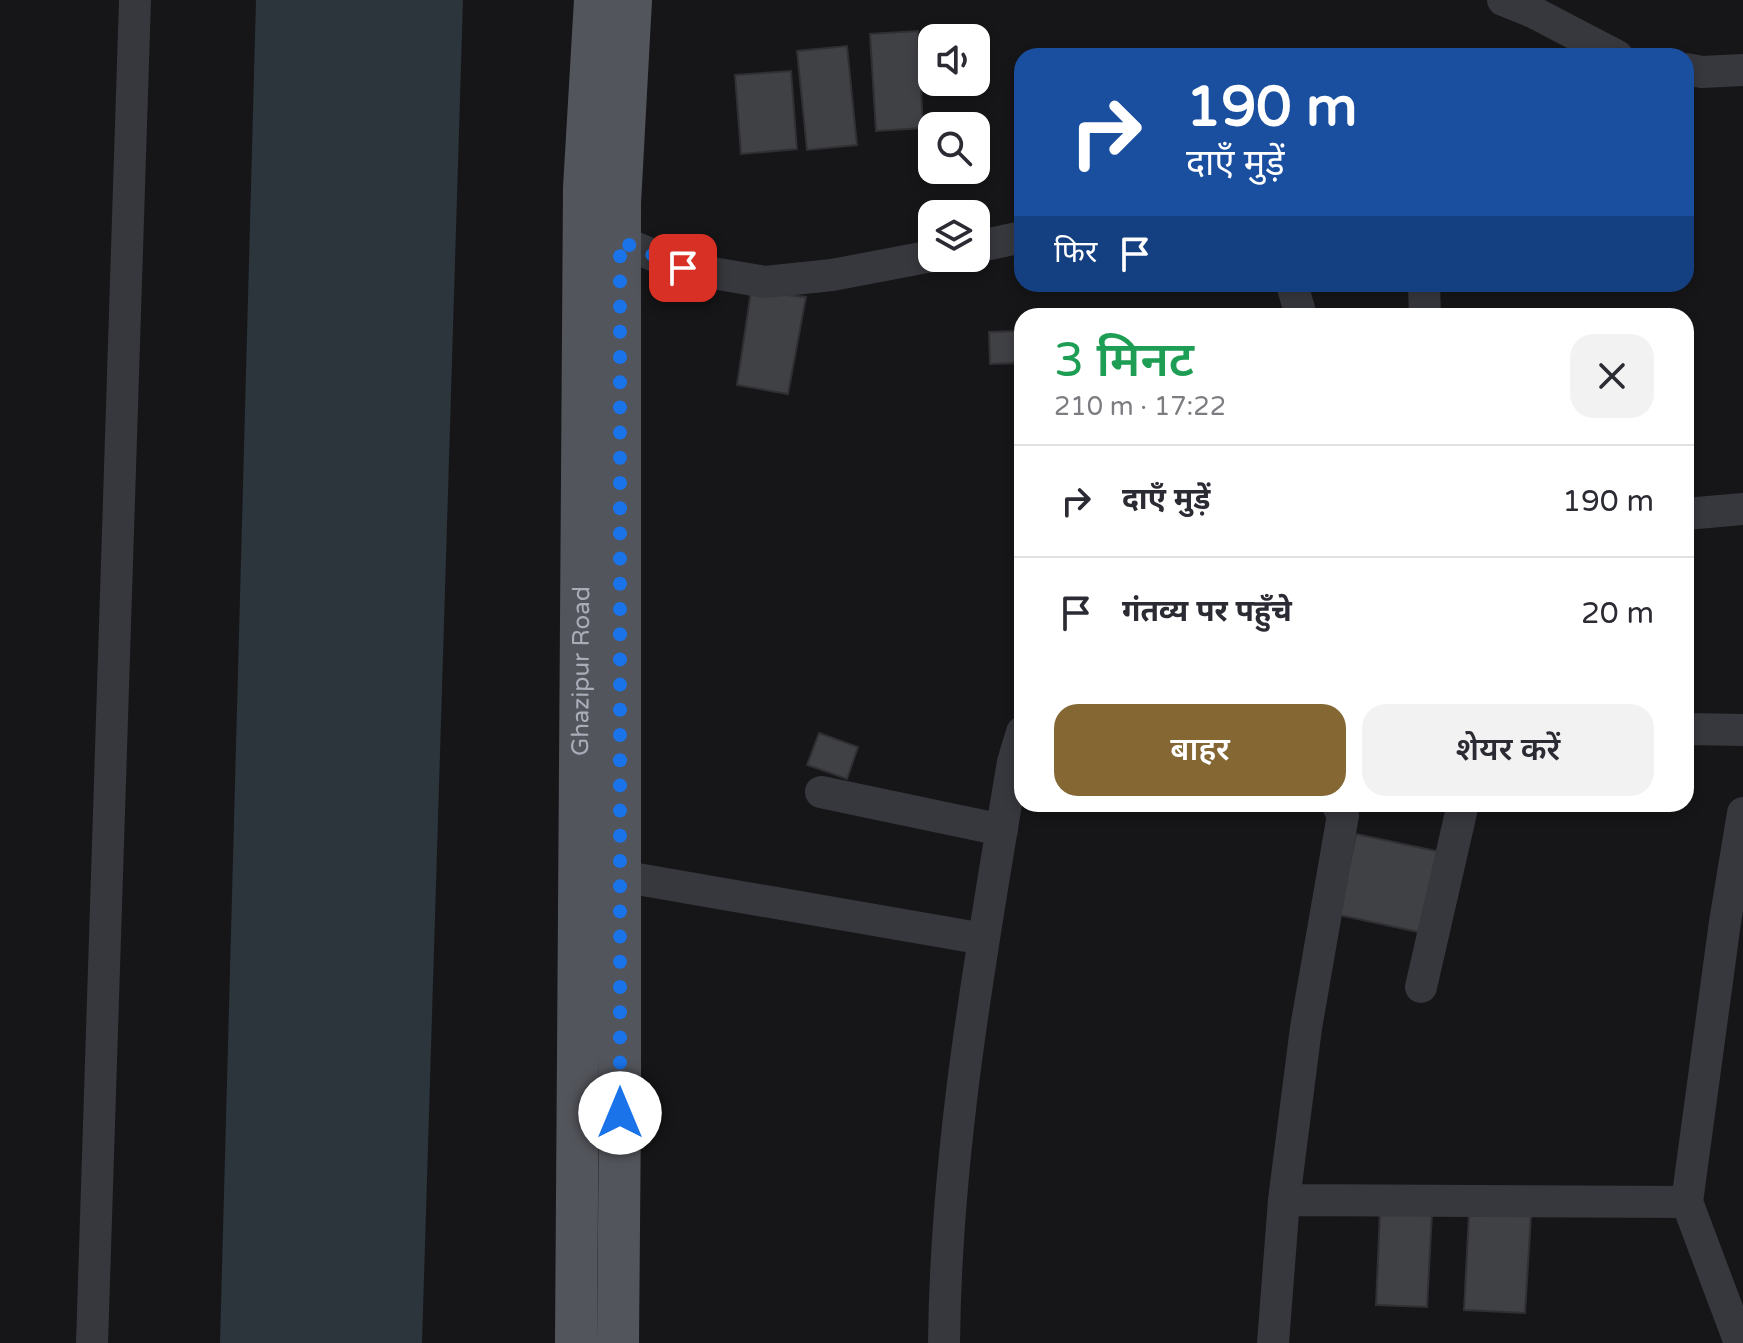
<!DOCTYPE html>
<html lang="hi">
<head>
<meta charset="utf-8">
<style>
	:root { --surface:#fff; --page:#f2f2f3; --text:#2b2b33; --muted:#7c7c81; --line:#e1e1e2; --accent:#856733 }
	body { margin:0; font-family:"Varela Round","Noto Sans Devanagari",sans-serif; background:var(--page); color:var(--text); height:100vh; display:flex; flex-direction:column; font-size:30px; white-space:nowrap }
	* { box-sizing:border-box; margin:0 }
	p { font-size:26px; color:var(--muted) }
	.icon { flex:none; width:44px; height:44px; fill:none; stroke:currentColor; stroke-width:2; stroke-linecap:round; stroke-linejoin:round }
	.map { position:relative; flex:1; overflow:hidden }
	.panel { position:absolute; left:1014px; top:308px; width:680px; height:504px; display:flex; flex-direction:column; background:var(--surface); border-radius:24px; box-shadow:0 4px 12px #0003 }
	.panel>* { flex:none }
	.guide { position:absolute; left:1014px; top:48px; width:680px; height:244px; border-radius:24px; box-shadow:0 4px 12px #0003; background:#1a4fa0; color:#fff; overflow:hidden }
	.tools { position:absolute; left:918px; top:24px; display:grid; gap:16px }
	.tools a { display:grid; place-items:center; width:72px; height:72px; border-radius:16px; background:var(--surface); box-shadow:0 4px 12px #0003; font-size:40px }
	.pin { position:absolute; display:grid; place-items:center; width:68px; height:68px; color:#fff; margin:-34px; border-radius:16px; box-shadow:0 4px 12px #0006 }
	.me { position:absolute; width:88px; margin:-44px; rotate:0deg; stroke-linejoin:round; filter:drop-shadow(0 0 6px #0008) }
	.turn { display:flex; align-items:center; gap:28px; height:168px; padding:0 40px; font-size:36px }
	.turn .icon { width:104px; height:104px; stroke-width:2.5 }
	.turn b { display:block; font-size:56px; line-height:68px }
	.then { display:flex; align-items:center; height:76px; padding:0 40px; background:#0003; gap:16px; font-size:30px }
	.round { display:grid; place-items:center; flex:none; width:84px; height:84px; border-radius:24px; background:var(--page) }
	.overview { display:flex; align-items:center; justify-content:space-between; height:136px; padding:0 40px }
	h1 { font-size:48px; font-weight:600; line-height:60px; color:#1e9e55 }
	.action { display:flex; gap:16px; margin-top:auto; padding:16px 40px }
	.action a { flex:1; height:92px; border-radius:24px; background:var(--accent); color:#fff; font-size:32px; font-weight:600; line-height:92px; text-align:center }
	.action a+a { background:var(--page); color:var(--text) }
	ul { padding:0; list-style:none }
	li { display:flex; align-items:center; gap:24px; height:112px; padding:0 40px; border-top:2px solid var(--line) }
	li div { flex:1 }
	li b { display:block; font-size:30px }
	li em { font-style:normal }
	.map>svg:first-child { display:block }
	.water { fill:#2c353c }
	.building { fill:#404145; stroke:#303034; stroke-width:2 }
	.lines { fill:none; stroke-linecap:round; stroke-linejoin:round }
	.minor { stroke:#37383d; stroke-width:32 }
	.major { stroke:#53555c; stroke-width:42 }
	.route { stroke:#1a73e8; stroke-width:14; stroke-dasharray:0 25.2 }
	.labels { text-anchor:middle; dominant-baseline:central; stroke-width:8; stroke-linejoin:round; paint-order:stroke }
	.street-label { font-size:24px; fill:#a8adb8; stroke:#111113 }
</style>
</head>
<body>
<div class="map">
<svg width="1743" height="1343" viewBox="0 0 1743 1343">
	<rect width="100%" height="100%" fill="#161618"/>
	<path class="water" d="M256,0H463L422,1343H220Z"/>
	<path class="building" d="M918,31L923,128L876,131L870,34Z
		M847,46L857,145L807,150L797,51Z
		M791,71L797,149L741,154L735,75Z
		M751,291L806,297L788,394L737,385Z
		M1022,331V363L990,364L989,332Z
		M819,733L858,747L847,779L807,765Z
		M1356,834L1441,852L1423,933L1339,915Z
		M1380,1211L1432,1213L1427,1307L1376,1305Z
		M1469,1213L1531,1216L1525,1313L1464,1310Z"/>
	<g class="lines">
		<path class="minor" d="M1503,0L1535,13L1617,56
			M1686,69L1702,72L1743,70
			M620,241L683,268L765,282L832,275L932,256
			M976,247L1022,237
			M1292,284L1301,316
			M1424,284L1425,316
			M1686,514L1743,509
			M1686,729L1743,730
			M821,792L1002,830
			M620,876L984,939
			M1421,987L1463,804
			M1284,1200L1687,1202
			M92,1343L135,0
			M944,1343C946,1147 981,954 1013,762L1022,732
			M1273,1343L1284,1200L1306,1028L1343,815L1337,804
			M1740,1343L1687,1202L1725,922L1743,813"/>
		<g class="major">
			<path id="s1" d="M576,1343L584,188L595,0"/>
			<path d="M618,1343L620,1113V203L631,0"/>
		</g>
	</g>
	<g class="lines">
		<path class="route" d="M620,1113V241L683,268"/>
	</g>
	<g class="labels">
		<g class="street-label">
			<text stroke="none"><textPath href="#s1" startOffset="672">Ghazipur Road</textPath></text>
		</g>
	</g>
</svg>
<div class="tools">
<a><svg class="icon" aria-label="sound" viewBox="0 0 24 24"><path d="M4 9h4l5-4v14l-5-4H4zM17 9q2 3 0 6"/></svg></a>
<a><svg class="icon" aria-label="search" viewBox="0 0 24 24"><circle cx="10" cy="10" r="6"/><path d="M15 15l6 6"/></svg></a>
<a><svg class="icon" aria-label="layers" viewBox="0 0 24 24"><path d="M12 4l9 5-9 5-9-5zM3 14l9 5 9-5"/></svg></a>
</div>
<div class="pin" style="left:683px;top:268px;background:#d93025"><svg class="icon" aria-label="arrive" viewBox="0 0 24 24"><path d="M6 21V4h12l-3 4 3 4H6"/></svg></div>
<svg class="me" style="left:620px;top:1113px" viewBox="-20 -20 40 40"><circle r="19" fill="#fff"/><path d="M0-13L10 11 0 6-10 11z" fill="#1a73e8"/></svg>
<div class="guide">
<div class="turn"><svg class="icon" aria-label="right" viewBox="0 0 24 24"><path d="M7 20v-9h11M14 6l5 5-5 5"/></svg><div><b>190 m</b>दाएँ मुड़ें</div></div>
<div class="then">फिर<svg class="icon" aria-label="arrive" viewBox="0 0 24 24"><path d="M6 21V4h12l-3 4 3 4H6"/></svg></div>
</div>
<section class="panel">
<div class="overview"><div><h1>3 मिनट</h1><p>210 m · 17:22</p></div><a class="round"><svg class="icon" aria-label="close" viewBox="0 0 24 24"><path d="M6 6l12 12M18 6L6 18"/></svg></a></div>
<ul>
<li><svg class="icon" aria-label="right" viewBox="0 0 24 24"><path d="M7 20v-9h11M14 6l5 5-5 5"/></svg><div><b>दाएँ मुड़ें</b></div><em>190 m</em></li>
<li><svg class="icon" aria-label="arrive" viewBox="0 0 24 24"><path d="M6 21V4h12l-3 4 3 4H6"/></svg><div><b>गंतव्य पर पहुँचे</b></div><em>20 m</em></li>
</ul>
<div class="action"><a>बाहर</a><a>शेयर करें</a></div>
</section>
</div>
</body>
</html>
